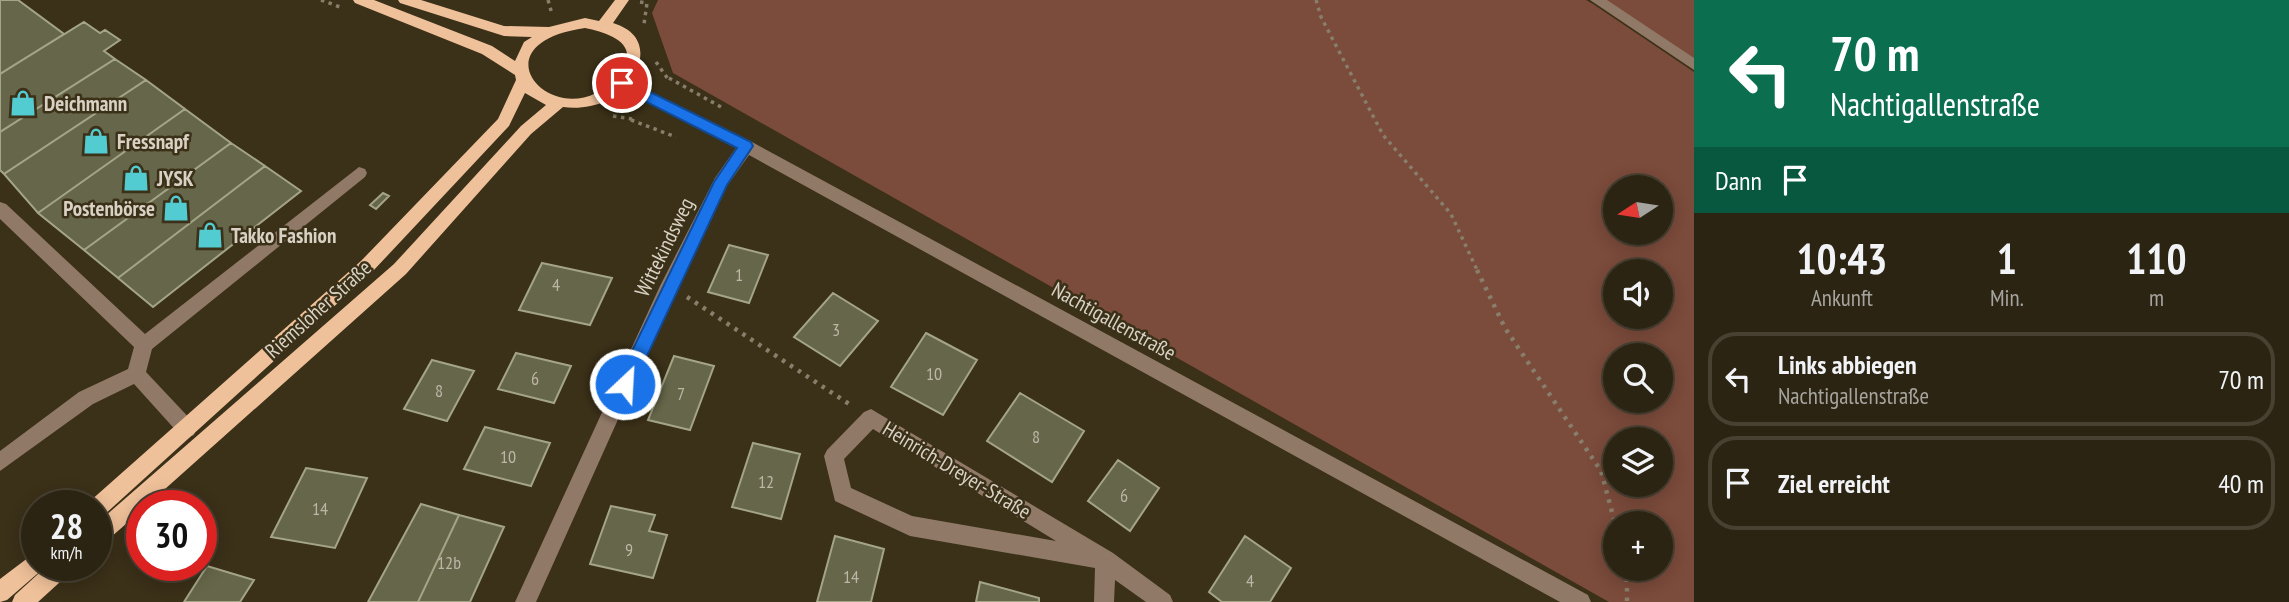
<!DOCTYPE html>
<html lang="de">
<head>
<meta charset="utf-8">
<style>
	:root { --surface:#2c2412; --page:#342c1b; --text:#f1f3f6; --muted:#a6a49f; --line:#484132 }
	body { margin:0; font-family:"PT Sans Narrow",sans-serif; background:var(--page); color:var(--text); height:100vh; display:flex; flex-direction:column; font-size:26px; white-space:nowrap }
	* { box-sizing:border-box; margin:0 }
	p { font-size:23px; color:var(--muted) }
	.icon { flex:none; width:38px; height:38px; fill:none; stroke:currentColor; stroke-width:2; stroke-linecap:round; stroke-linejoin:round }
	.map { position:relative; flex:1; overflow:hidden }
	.drawer { display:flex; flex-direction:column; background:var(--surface); width:595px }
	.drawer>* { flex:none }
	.hud { background:#0b6e4f; color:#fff; overflow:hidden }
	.needle { width:46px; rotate:258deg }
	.tools { position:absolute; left:1603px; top:175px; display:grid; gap:14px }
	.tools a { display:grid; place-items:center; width:70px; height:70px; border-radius:50%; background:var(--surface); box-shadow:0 4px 18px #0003,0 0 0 2px var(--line); font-size:35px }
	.speed { position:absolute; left:21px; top:490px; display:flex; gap:14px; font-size:35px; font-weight:700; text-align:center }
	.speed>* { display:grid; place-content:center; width:91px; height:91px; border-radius:50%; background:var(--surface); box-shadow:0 4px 18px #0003,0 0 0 2px var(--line); line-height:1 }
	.speed small { font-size:18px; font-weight:400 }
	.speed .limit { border:10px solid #d22; background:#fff; color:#111 }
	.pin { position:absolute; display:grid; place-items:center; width:60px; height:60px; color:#fff; margin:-30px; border:4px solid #fff; border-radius:50%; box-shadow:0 2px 7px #0007 }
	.me { position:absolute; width:77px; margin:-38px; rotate:25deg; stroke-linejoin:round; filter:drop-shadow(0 0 5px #0008) }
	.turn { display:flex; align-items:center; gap:24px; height:147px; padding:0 21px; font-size:32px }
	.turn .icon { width:91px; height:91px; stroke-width:2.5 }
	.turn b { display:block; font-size:49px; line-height:60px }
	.then { display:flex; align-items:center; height:66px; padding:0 21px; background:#0003; gap:14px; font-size:26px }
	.eta { display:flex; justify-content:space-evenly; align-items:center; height:119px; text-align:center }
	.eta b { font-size:42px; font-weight:700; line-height:49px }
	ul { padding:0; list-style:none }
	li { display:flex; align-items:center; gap:21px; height:94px; margin:0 14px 10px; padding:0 7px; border:4px solid var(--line); border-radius:28px }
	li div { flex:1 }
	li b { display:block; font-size:26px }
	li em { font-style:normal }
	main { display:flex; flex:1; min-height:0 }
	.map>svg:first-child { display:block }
	.green { fill:#7b4b3b; fill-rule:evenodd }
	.building { fill:#66664a; stroke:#a4a587; stroke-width:2 }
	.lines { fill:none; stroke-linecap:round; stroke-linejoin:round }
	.path-far1 { stroke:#887e6b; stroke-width:3.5; stroke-dasharray:3.5 4.5; stroke-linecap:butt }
	.path { stroke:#887e6b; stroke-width:4.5; stroke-dasharray:3.5 6; stroke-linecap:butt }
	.minor { fill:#907967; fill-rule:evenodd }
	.major { fill:#efc19a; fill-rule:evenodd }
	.route { fill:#1a73e8; stroke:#114b97; stroke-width:2 }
	.labels { text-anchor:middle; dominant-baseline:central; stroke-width:5; stroke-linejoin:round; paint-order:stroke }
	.number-label { font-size:18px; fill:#bcb7a6 }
	.poi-label { font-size:21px; font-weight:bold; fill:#d9d2c4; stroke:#3b3018; text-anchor:start }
	.street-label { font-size:21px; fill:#d9d2c4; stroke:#3b3018 }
</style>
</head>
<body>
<main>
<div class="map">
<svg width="1694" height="602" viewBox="0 0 1694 602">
	<rect width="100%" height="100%" fill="#3b3018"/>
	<path class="green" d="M658,0H1586L1593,4L1694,72V602H1609L673,73L652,13ZM1615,187H1661V233H1615ZM1615,271H1661V317H1615ZM1615,355H1661V401H1615ZM1615,439H1661V485H1615ZM1615,523H1661V569H1615Z
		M1602,0H1694V59Z"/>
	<path class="building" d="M0,0H18L64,34L0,74Z
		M84,22L100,33L105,30L120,40L104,51L115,59L0,132V74Z
		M115,59L146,80L4,174L0,170V132Z
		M146,80L185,109L38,213L4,174Z
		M185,109L231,143L84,250L38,213Z
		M231,143L265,166L118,278L84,250Z
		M265,166L301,191L153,307L118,278Z
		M383,193L389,196L376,209L370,205Z
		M729,245L768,255L749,303L708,292Z
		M542,263L612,278L590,325L519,310Z
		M833,293L878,321L840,366L794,337Z
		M926,333L977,360L943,415L891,387Z
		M516,353L571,366L554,403L498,389Z
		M674,356L714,366L690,430L648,420Z
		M432,360L474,371L447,421L404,409Z
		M1020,393L1084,431L1052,482L987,441Z
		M485,427L550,443L531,486L464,469Z
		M753,443L800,454L781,519L732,507Z
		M1118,460L1159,488L1130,531L1088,501Z
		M306,468L367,478L335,548L271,537Z
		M421,504L459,515L418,602H368Z
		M611,506L655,515L649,531L667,535L653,578L590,564Z
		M459,515L504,527L470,602H418Z
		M835,536L884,549L871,602H817Z
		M1245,536L1291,568L1270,602H1222L1209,592Z
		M207,566L254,580L240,602H184Z
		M980,582L1039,598V602H976Z"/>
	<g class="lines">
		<path class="path-far1" d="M321,0L340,7
			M548,0L552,14
			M1316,0L1321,17L1383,135L1451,214L1478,272
			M640,2L647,3L644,24
			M656,62L668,79
			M669,78L721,107
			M613,116L632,119
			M631,120L676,137"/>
		<path class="path" d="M1477,270L1505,328L1601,471L1615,523
			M687,297L852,406
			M1627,569V602"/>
		<path class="minor" d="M1590,0H1607L1694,58V70Z
			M622,78L752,142L1588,595L1591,602H1560L749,155L727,186L678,286L536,602H515L660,286L715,178L736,148L617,87L615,83Z
			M359,167L365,169L367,173L365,177L152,349L146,372L194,423L196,429L194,435L187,438L180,435L134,384L93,404L0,471V451L79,392L128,369L134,347L0,219V202L6,204L145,334Z
			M871,409L1113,553L1170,595L1173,602H1146L1115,580L1114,602H1094L1095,568L910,536L835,501L824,456L827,450L864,412ZM873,429L1056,541L912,516L851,488L844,459Z"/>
		<path class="major" d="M353,0H374L492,46L515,61L524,42L532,37L504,36L400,3L398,0H421L504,26L549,27L585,18L599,21L615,0H629L613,23C660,37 639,85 606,101C593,107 577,109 563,107L531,134L406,274L146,506H142V510L103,544L96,547V524L394,264L521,126L546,105L525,93L509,126L373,271L103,516L96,519V506H87L89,502L361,261L498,119L516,80L515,75L482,54L355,3ZM585,28C609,33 643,44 619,74C563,144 466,45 585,28Z
			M37,551V565H45L44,568L7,600L0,602V579Z
			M48,565H74L71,572L38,602H12L15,595Z"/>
	</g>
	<path class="route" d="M622,78L751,142L753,146L727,185L631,390L625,392L616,384L714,182L737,148L617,87V80Z"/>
	<defs>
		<g id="shop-bare" transform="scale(2.1)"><path d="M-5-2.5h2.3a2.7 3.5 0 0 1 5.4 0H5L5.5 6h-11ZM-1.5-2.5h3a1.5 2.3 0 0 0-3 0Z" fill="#52ccd1" stroke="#3b3018" stroke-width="2.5" paint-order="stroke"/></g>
	</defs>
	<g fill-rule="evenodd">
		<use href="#shop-bare" x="23" y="103"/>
		<use href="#shop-bare" x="96" y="141"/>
		<use href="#shop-bare" x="136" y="178"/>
		<use href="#shop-bare" x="176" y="208"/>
		<use href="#shop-bare" x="210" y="235"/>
	</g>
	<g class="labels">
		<g class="number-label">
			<text x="739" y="274">1</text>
			<text x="556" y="284">4</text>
			<text x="836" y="329">3</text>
			<text x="934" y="373">10</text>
			<text x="535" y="378">6</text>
			<text x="439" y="390">8</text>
			<text x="681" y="393">7</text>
			<text x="1036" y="436">8</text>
			<text x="508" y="456">10</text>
			<text x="766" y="481">12</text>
			<text x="1124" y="495">6</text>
			<text x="320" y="508">14</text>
			<text x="629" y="549">9</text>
			<text x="449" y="562">12b</text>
			<text x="851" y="576">14</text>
			<text x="1250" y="580">4</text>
		</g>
		<g class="poi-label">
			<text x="44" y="103">Deichmann</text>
			<text x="117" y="141">Fressnapf</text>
			<text x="157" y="178">JYSK</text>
			<text x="155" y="208" text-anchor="end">Postenbörse</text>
			<text x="231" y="235">Takko Fashion</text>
		</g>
		<g class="street-label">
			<text transform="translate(664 247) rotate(-64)">Wittekindsweg</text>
			<text transform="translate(318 309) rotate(-42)">Riemsloher Straße</text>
			<text transform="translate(1114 321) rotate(29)">Nachtigallenstraße</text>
			<text transform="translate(957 470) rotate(31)">Heinrich-Dreyer-Straße</text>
		</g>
	</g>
</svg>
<div class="tools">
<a><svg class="needle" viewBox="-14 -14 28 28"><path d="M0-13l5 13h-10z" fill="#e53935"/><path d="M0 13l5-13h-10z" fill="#a6a49f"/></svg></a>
<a><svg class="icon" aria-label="sound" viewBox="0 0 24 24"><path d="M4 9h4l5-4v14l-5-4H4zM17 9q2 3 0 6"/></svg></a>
<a><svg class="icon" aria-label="search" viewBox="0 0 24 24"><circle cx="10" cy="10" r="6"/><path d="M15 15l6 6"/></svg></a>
<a><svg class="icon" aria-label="layers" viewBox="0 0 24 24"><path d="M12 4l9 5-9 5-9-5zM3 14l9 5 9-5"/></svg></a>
<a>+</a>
</div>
<div class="speed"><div>28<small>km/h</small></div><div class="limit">30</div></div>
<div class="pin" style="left:622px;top:83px;background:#d93025"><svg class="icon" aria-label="arrive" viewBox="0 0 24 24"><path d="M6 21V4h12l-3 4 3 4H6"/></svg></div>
<svg class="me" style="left:625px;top:384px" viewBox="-20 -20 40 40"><circle r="17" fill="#1a73e8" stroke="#fff" stroke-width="3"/><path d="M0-11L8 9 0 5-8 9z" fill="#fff"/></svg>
</div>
<section class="drawer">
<div class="hud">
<div class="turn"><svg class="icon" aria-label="left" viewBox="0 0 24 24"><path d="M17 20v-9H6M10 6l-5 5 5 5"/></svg><div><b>70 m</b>Nachtigallenstraße</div></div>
<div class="then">Dann<svg class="icon" aria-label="arrive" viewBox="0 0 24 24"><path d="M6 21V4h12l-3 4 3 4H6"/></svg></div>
</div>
<div class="eta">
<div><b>10:43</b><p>Ankunft</p></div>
<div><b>1</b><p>Min.</p></div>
<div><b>110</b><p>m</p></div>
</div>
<ul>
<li><svg class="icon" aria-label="left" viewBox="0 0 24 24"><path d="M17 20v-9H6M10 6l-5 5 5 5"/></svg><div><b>Links abbiegen</b><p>Nachtigallenstraße</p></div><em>70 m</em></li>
<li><svg class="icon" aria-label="arrive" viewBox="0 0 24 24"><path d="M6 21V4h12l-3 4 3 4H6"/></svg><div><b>Ziel erreicht</b></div><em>40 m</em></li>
</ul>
</section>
</main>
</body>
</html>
